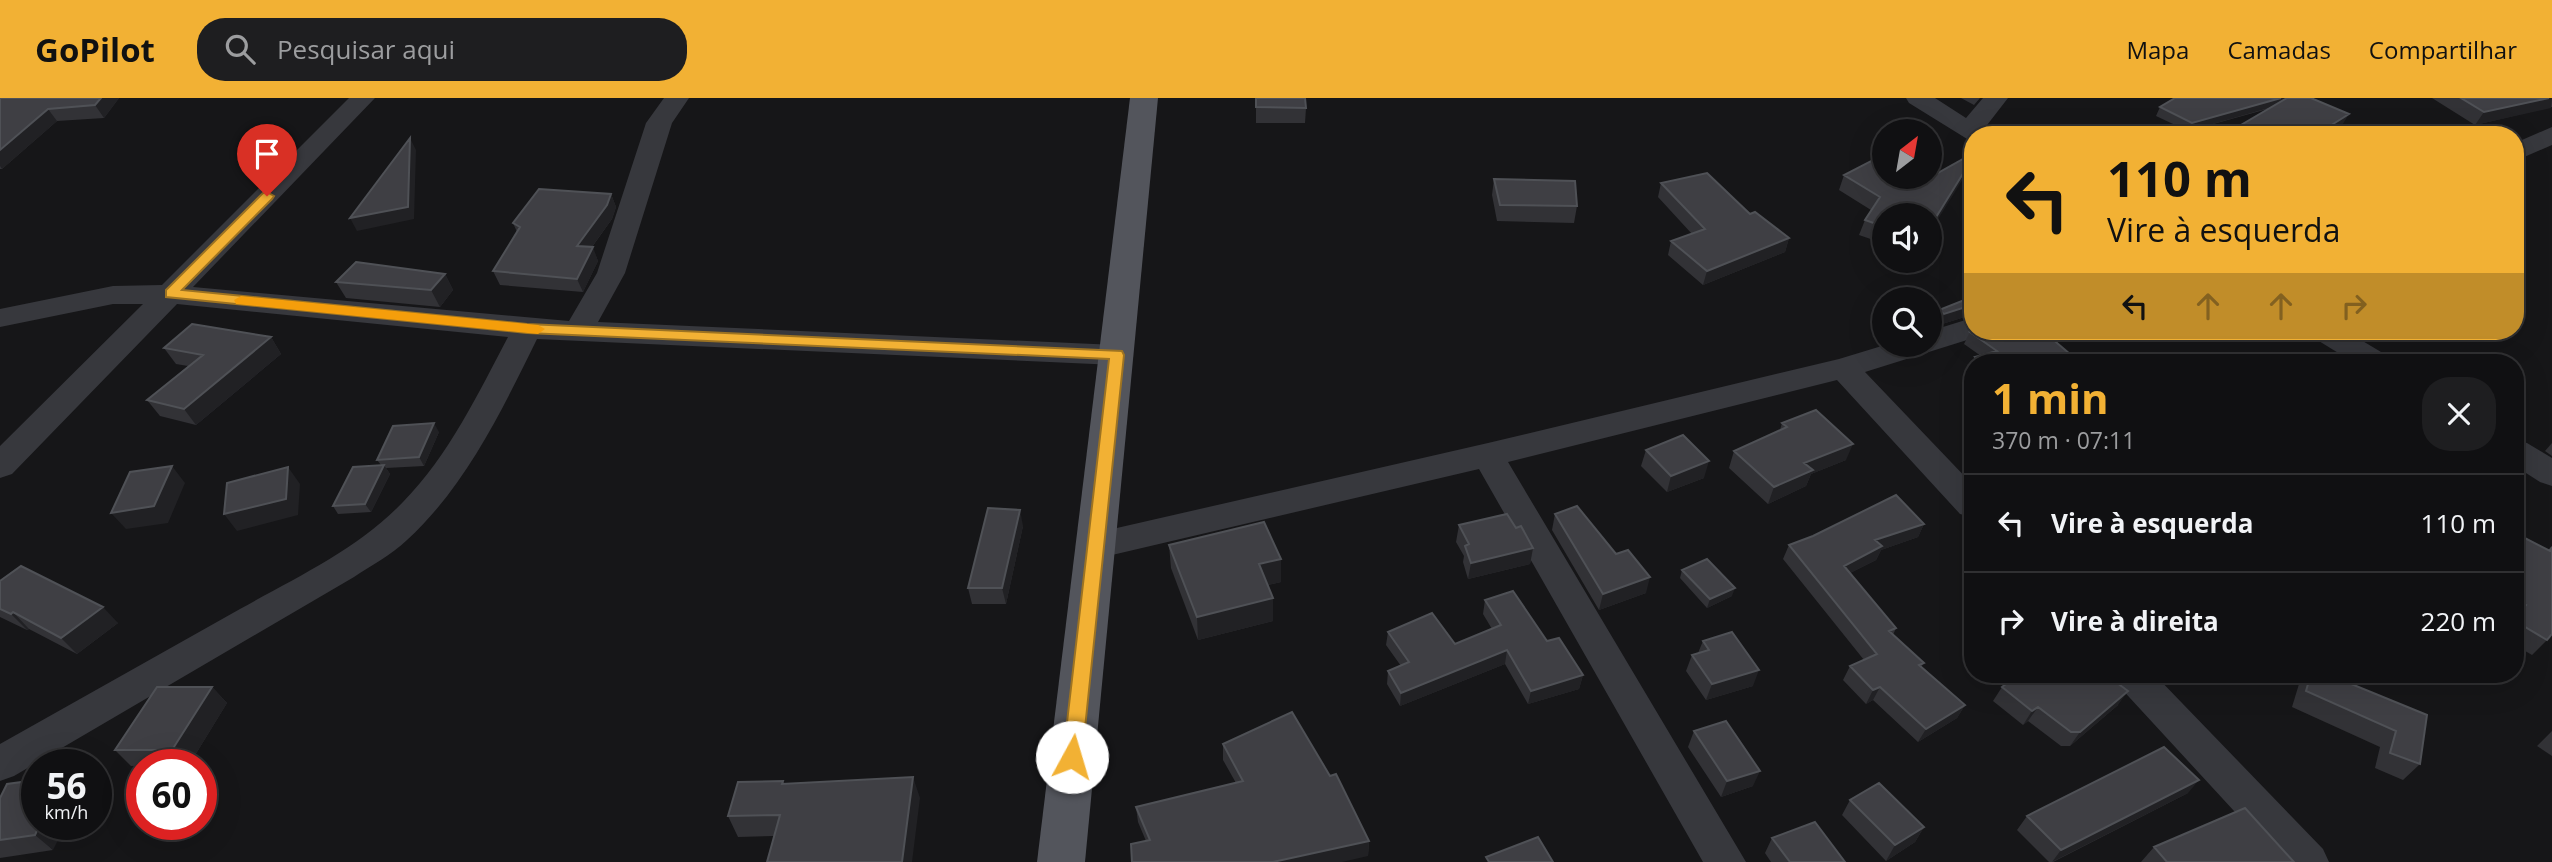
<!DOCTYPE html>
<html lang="pt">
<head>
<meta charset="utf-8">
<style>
	:root { --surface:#101012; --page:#1e1e20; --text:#f1f3f6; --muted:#9c9d9f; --line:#303032; --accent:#f2b134 }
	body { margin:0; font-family:"Open Sans",sans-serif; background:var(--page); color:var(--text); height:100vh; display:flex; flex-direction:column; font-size:26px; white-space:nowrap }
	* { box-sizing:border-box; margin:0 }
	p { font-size:23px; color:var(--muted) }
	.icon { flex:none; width:38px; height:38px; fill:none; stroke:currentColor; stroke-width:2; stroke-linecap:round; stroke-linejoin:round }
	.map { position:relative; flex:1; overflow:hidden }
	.details { position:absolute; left:1964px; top:256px; width:560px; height:329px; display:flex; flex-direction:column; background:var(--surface); border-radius:28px; box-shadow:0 7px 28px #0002,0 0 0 2px var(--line) }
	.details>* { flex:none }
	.hud { position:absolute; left:1964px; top:28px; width:560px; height:214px; border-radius:28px; box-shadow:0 7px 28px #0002,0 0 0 2px var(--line); background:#f2b134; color:#111; overflow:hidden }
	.needle { width:46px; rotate:31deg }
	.fabs { position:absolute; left:1872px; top:21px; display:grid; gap:14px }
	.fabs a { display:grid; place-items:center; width:70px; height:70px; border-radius:50%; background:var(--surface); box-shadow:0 7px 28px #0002,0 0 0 2px var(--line); font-size:35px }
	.speed { position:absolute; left:21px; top:651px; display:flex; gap:14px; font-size:35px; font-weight:700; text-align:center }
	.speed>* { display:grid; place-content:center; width:91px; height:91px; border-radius:50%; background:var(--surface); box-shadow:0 7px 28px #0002,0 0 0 2px var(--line); line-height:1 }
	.speed small { font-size:18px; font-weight:400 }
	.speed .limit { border:10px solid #d22; background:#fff; color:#111 }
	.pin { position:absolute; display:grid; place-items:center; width:60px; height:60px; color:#fff; margin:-72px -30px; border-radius:50% 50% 50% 0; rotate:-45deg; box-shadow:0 0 7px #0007 }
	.pin .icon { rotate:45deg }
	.me { position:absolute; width:77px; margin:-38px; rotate:6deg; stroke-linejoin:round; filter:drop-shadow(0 0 5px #0008) }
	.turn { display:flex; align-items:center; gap:24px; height:147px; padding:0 28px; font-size:32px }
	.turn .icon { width:91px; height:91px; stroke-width:2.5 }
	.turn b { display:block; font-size:49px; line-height:60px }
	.lanes { display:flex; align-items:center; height:66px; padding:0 28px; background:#0003; justify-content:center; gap:35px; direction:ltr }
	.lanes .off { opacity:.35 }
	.round { display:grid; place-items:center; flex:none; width:74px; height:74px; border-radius:28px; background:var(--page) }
	.headline { display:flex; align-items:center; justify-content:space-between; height:119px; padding:0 28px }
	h1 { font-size:42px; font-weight:700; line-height:52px; color:var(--accent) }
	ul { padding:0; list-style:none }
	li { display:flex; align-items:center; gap:21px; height:98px; padding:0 28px; border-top:2px solid var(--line) }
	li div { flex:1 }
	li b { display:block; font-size:26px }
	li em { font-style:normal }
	header { display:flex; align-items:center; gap:42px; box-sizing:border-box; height:98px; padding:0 35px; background:var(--accent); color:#111 }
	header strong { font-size:33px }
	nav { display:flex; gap:38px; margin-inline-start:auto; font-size:24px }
	.search { width:490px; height:63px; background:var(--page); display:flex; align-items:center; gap:18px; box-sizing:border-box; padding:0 24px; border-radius:28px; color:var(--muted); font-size:26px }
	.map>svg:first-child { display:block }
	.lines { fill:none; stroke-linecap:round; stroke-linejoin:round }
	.minor { fill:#37383d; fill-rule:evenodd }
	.primary { fill:#53555c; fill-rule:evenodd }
	.wall { fill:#323236 }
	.shaded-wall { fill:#212124 }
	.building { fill:#3f3f44; stroke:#4f5156; stroke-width:2 }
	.route { fill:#f2b134; stroke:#9d7322; stroke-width:2 }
	.slow { fill:#f59e0b }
</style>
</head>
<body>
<header>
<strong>GoPilot</strong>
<div class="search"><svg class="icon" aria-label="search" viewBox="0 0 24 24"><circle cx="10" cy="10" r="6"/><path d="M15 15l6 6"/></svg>Pesquisar aqui</div>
<nav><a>Mapa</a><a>Camadas</a><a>Compartilhar</a></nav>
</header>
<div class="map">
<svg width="2552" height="764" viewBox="0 0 2552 764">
	<rect width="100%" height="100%" fill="#161618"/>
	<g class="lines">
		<path class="minor" d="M349,0H375L193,189L569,223L597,175L646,25L664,0H689L672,25L625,175L598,224L1116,247L1127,250L1131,257L1127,264L1116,267L537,241C502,312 466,388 407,442C391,457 372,467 354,479L14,678L0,683V646C80,601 160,556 240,511C297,479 358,451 403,404C449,357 478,296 508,239L177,206L12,376L0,380V348L143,206H113L0,229V211L113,188L162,187Z
			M1906,0H1935L1966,20L1983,0H2008L1984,31L1989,37H1972V44L1909,5Z
			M2552,29V47L2515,63V45Z
			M1972,220V233H1985L1983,237L1865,274L1972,386V419L1960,416L1837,282L1508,364L1746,764H1703L1479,371L1095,461L1083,457L1078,448L1083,439L1095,435L1488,345L1839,261L1885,247H1930V233Z
			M2310,233H2346L2386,257L2390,264H2353L2314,240Z
			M2515,342L2527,345L2552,360V388L2540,384L2515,368Z
			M2112,576H2154L2323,751L2329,764H2281L2118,587Z"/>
		<path class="primary" d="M1130,0H1158L1085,764H1037Z"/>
	</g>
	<path class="wall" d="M0,0H119L104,20L57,23L2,71H0Z
		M1256,0L1306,10L1305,25H1256Z
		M1961,0H1980L1974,7Z
		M2311,0L2341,29L2329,37L2271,10L2188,33L2156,18L2160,9Z
		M2432,0H2552V9L2475,27Z
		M1972,56V65L1971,68L1885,117V146L1859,137L1865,122L1871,112L1839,92L1844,77L1918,86Z
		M1494,81L1577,108L1574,125L1497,123L1492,97Z
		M1661,85L1750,116L1789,140L1785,154L1703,187L1668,157L1671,143L1692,136L1658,99Z
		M611,96L616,109L612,121L592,149L598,163L583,194L500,187L493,173L517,134L513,125Z
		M445,176L453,192L440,209L346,200L336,184Z
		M1972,199V218L1971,217L1939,227L1934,224L1939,212Z
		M1970,234L2077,262L2076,264H1973L1975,259L1981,258L1964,246Z
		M271,239L281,256L196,327L160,318L147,302L188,268L176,266L164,250Z
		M1782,325L1846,362L1811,376L1806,388L1768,406L1729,370L1734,353L1780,332Z
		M439,334L424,368L386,370L390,376L371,414L338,416L333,408L381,367L377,362Z
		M2552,345V358L2545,353Z
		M1646,352L1704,380L1667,394L1641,368Z
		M1555,416L1616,456L1646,495L1599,512L1552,432Z
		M1924,426L1918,439L1881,452L1876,462L1850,475L1896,530L1893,537L1924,565L1921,569L1965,607L1957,620L1918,644L1873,602L1866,606L1843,582L1850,568L1864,562L1783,461L1789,447L1813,438Z
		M1459,427L1516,430L1533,450L1530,466L1468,481L1463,464L1464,458L1456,444Z
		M1023,428L1006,506H972L968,490Z
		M2515,435L2548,452L2552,448L2547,542L2532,557L2515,547Z
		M1169,447L1281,461V484L1268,487L1273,500V523L1198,542L1171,470Z
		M1682,472L1732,498L1707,510L1680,480Z
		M0,483L118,525L77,556L29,531L27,532L0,519Z
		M1485,502L1547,543L1583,577L1579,591L1528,606L1505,566L1400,608L1387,586L1388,573L1401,568L1386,547L1388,534L1455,546L1492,531L1483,516Z
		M1703,543L1753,588L1706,602L1686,573L1692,557L1698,555Z
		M2308,576H2327L2427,617L2420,666L2403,682L2375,670L2380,649L2292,609L2299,586Z
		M212,589L227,605L189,667L131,668L115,652Z
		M2002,589L2118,607L2070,648H2061L2028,623L2023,627L1993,603Z
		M1694,633L1753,688L1721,699L1688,649Z
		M2552,633V658L2537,648Z
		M1223,646L1369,743L1368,758L1146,743L1138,724L1136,709L1236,685L1223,662Z
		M783,683L784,685L920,700L774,738L738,739L728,718Z
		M2188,695L2053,764H2049L2017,732L2027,718Z
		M0,700L53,752L0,760Z
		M1850,702L1924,729L1915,744L1886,763L1842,717Z
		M1772,740L1845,764H1771L1765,755Z
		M2154,749L2294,764H2141Z"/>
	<path class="shaded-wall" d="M101,0H119L104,20L95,7Z
		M2281,0H2289L2286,5L2188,33L2192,25Z
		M2549,0H2552L2551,10L2475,27L2484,14Z
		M48,11L57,23L2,71L0,68V52Z
		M2349,16L2341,29L2329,37L2322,33Z
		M410,40L416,52L414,121L357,133L350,120Z
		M1972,61L1971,68L1930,134V129Z
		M611,96L616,109L612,121L583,161L577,148Z
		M1789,140L1785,154L1703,187L1707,173Z
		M593,149L598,163L583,194L577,181Z
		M445,176L453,192L440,209L431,192Z
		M1972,207L1971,217L1939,227L1944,216Z
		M271,239L281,256L196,327L184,311Z
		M434,325L439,334L424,368L419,359Z
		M1853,346L1846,362L1811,376L1806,388L1768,406L1774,389L1804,365Z
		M1709,363L1704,380L1667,394L1671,378Z
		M384,367L390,376L371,414L365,406Z
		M172,368L185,385L168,425L126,431L111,415Z
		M288,369L300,386L298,417L237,433L224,416Z
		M1020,412L1023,428L1006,506L1002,490Z
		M1924,426L1918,439L1881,452L1876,462L1838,481L1844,468L1875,442Z
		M1533,450L1530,466L1468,481L1471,465Z
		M1281,461V484L1259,489V466Z
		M1650,479L1646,495L1599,512L1603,496Z
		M1735,490L1732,498L1707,510L1710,501Z
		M1273,500V523L1198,542L1197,519Z
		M103,509L118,525L77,556L61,540Z
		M13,514L29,531L27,532L11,516Z
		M1507,552L1505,566L1400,608L1401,595Z
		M1759,572L1753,588L1706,602L1712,586Z
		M1583,577L1579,591L1528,606L1531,593Z
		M212,589L227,605L189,667H187L172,652Z
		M1880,589L1873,602L1866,606L1873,592Z
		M2128,593L2118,607L2070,648L2080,634Z
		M1965,607L1957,620L1918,644L1926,631Z
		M2038,609L2028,623L2023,627L2032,613Z
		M1760,673L1753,688L1721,699L1727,683Z
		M913,679L920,700L912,764H902Z
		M2199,682L2188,695L2052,764L2061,752Z
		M40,726H66L53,752L35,737Z
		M1924,729L1915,744L1886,763L1895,747Z
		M1369,743L1368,758L1342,764H1273Z"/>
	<path class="building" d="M0,0H101L95,7L48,11L0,52Z
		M1256,0H1305L1306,10L1256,9Z
		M2175,0H2281L2192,25L2160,9Z
		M2287,0H2311L2349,16L2322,33L2329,36L2328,37H2224Z
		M2461,0H2549L2484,14Z
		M410,40L408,109L350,120Z
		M1972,56V61L1930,129V117H1885V129L1865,122L1880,99L1844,77L1873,62L1885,68V79H1905L1918,86Z
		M1707,75L1750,116L1755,114L1789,140L1707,173L1671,143L1705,131L1661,85Z
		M1494,81L1575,83L1577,108L1500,107Z
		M539,91L611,96L607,107L577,148L593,149L577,181L493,173L520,129L513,125Z
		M356,164L445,176L431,192L336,184Z
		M1972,199V207L1944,216L1939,212Z
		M192,226L271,239L184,311L147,302L203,257L164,250Z
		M1973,233H2043L2077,262L2070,264H1980L1975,259L1997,253L1970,234Z
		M1816,312L1853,346L1804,365L1813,372L1774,389L1734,353L1787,329L1782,325Z
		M434,325L419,359L377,362L393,328Z
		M1683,337L1709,363L1671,378L1646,352Z
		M384,367L365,406L333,408L353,369Z
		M172,368L154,408L111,415L130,374Z
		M288,369L286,401L224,416L227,385Z
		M1896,397L1924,426L1875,442L1882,448L1844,468L1896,530L1889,533L1924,565L1919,567L1965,607L1926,631L1880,589L1873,592L1850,568L1877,556L1789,447L1813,438Z
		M1577,408L1616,456L1628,452L1650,479L1603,496L1555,416Z
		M988,410L1020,412L1002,490H968Z
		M1507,416L1516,430L1521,428L1533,450L1471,465L1465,448L1469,446L1459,427Z
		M1264,424L1281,461L1259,466L1273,500L1197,519L1169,447Z
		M2515,435L2550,453L2552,449V536L2547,542L2515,523V521L2526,507L2515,501Z
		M1707,461L1735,490L1710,501L1682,472Z
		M21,468L103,509L61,540L13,514L11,516L0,511V483Z
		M1513,493L1547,543L1559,540L1583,577L1531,593L1507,552L1401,595L1388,573L1409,564L1388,534L1432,515L1455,546L1501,527L1485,502Z
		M1732,534L1759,572L1712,586L1692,557L1709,552L1703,543Z
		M2019,576H2105L2128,593L2080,634H2071L2038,609L2032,613L2002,589Z
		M2311,576H2327L2427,617L2420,666L2390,655L2396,633L2306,593Z
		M157,589H212L172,652H115Z
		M1292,614L1330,678L1336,676L1369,743L1273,764H1132L1131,746L1150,742L1136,709L1243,683L1223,646Z
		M1726,623L1760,673L1727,683L1694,633Z
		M2164,649L2199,682L2061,752L2027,718Z
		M913,679L902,764H767L780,717L728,718L738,684L783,683L782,686Z
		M37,682V726H40L35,737L0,742V700L7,686Z
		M1879,685L1924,729L1895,747L1850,702Z
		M2245,710L2294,764H2167L2154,749Z
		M1815,724L1845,764H1790L1772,740Z
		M1538,739L1553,764H1489L1486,759Z"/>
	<path class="route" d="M267,94L274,98L272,101L182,192L527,226L1122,253L1124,257L1082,659L1079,664L1072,667L1066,664L1063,659L1109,261L527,235L166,199V192L263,95Z"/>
	<path class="slow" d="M241,198L538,227L545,231L538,236L236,206L234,202Z"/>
</svg>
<div class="fabs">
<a><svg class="needle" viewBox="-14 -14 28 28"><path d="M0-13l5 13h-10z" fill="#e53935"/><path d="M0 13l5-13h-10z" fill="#9c9d9f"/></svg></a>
<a><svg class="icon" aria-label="sound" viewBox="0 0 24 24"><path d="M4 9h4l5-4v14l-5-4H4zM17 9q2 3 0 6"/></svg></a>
<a><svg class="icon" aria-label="search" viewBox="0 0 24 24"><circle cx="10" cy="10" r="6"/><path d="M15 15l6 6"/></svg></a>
</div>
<div class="speed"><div>56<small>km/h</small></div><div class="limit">60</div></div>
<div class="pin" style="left:267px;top:98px;background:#d93025"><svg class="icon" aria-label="arrive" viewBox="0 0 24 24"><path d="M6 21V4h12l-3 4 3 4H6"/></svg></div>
<svg class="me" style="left:1072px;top:659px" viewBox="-20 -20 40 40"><circle r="19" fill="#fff"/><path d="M0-13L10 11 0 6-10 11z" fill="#f2b134"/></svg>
<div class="hud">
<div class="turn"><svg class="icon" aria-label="left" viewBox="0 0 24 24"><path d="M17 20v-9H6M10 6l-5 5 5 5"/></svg><div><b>110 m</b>Vire à esquerda</div></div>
<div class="lanes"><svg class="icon" aria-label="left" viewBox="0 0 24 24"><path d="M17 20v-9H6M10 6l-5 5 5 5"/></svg><svg class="icon off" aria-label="ahead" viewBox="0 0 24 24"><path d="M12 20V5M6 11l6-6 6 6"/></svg><svg class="icon off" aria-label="ahead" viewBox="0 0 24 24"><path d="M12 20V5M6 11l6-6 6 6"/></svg><svg class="icon off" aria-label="right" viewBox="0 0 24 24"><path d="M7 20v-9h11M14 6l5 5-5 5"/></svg></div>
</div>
<section class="details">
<div class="headline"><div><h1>1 min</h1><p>370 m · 07:11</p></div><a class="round"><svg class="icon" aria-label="close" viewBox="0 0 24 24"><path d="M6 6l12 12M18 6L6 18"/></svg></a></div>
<ul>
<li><svg class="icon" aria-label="left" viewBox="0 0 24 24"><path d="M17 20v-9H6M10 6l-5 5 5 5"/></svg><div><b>Vire à esquerda</b></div><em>110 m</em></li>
<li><svg class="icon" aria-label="right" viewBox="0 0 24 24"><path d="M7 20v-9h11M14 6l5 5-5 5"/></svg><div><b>Vire à direita</b></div><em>220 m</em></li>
</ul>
</section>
</div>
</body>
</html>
